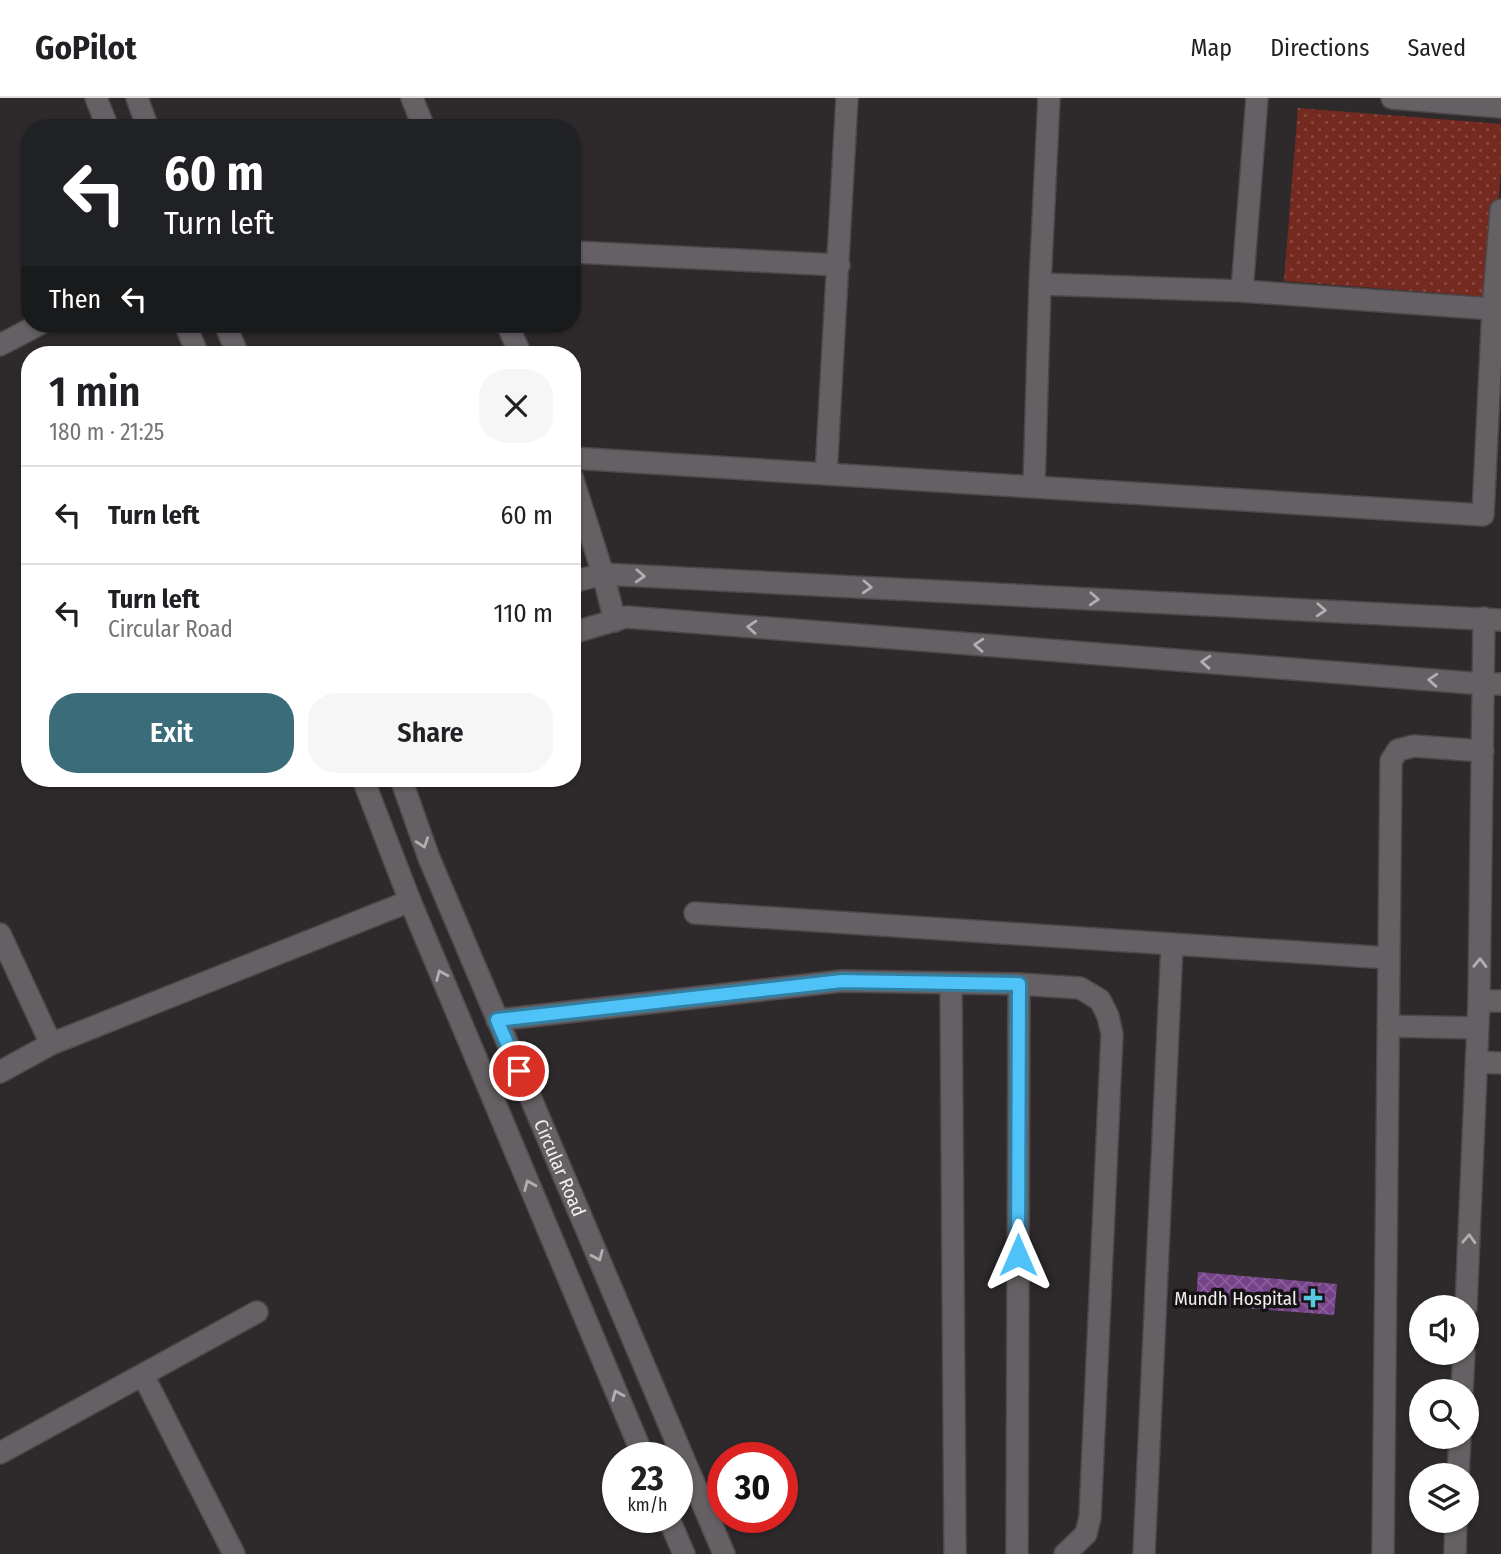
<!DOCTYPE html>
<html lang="en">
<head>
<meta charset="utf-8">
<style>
	:root { --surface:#fff; --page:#f6f6f6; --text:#202124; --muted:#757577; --line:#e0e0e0; --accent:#3a6c7a }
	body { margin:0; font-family:"Fira Sans Condensed",sans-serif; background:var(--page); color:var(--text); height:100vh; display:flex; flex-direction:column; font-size:26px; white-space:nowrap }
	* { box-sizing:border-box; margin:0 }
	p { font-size:23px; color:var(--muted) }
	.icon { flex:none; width:38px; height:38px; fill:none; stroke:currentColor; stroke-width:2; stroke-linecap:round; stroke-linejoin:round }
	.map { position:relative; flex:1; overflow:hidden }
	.drawer { position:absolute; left:21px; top:248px; width:560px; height:441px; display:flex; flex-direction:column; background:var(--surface); border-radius:28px; box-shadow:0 2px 5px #0004 }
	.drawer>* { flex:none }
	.banner { position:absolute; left:21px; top:21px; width:560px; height:214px; border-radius:28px; box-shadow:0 2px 5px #0004; background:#202124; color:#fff; overflow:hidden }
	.tools { position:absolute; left:1409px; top:1197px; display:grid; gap:14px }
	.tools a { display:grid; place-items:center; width:70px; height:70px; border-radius:50%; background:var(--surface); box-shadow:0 2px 5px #0004; font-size:35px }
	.speed { position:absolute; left:602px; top:1344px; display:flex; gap:14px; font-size:35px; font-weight:700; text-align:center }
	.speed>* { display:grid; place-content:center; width:91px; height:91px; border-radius:50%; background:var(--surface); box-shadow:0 2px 5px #0004; line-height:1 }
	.speed small { font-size:18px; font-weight:400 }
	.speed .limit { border:10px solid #d22; background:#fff; color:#111 }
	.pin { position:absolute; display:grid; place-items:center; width:60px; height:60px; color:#fff; margin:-30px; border:4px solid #fff; border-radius:50%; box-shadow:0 2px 7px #0007 }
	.me { position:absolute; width:77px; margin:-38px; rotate:0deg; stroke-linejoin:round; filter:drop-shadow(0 0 5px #0008) }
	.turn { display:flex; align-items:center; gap:24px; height:147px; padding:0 28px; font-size:32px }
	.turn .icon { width:91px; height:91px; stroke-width:2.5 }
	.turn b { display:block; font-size:49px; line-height:60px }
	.then { display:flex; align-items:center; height:66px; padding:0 28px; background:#0003; gap:14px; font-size:26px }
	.round { display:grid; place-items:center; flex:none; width:74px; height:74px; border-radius:28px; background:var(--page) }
	.overview { display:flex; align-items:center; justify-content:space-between; height:119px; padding:0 28px }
	h1 { font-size:42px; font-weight:600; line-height:52px }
	.action { display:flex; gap:14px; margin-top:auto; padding:14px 28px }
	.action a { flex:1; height:80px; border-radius:28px; background:var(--accent); color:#fff; font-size:28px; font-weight:600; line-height:80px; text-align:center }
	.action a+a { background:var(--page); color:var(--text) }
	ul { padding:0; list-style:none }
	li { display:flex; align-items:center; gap:21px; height:98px; padding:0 28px; border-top:2px solid var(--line) }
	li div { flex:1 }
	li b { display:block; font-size:26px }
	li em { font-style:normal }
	header { display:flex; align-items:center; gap:42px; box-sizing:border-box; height:98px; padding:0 35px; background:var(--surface); border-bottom:2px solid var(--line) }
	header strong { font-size:33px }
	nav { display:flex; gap:38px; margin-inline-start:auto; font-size:24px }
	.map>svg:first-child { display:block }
	.park { fill:url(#park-dots) }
	.building { fill:url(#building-cross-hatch) }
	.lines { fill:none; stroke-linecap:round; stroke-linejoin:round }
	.minor-casing { stroke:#4b474a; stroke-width:24 }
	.tertiary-casing { stroke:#4b474a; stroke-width:24 }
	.minor { stroke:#656063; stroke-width:21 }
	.tertiary { stroke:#656063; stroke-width:21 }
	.oneway { stroke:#b2aeb1 }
	.route-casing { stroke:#337fa1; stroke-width:18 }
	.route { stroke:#4fc3f7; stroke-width:12 }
	.poi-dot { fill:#59c8e4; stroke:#151314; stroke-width:2.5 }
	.labels { text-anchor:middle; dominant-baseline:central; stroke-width:7; stroke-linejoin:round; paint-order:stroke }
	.street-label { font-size:19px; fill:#f1eef0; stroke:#151314 }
	.poi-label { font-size:19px; fill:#f1eef0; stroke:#151314; text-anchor:end }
</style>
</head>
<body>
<header>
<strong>GoPilot</strong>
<nav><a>Map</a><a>Directions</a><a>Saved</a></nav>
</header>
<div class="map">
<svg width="1501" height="1456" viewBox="0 0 1501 1456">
	<defs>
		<pattern id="park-dots" width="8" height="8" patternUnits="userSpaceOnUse" patternTransform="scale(1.75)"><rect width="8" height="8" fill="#752a20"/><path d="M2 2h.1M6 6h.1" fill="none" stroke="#894941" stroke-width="1.8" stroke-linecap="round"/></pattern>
		<pattern id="building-cross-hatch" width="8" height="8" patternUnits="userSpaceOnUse" patternTransform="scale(1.75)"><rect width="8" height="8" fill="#764289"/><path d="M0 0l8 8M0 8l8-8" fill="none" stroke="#8a5e9a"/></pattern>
	</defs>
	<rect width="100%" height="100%" fill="#2e2a2c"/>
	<path class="park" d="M1298,10L1501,26V71L1491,199L1284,183Z"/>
	<path class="building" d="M1198,1174L1337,1186L1334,1217L1196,1206Z"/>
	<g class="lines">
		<g class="minor-casing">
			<path id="minor" d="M412,0L424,30
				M1392,0L1501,9
				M572,154L839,167
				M1242,193L1257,0
				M1493,211L1501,112
				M507,226L521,257
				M0,247L40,226
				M572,360L1034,389L1040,186L1049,0
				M826,376L847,0
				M572,379L603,476L615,523
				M1034,389L1483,417L1493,211L1242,193L1040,186
				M572,484L603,476L1501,522
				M572,535L626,519L1484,586H1501
				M695,815L1389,860
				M0,836L51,946
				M951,886L955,1456
				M1479,903H1501
				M497,922L842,883L1019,886L1080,890L1100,902L1108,918L1112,936L1090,1419L1086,1436L1065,1456
				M1388,928L1478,930
				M1477,964L1501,965
				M0,974L51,946L410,803
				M1466,1209L1479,903L1484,520
				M143,1277L234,1456
				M1462,1293L1464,1255
				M0,1355L257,1214
				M1458,1377L1460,1339
				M1017,1456L1019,886
				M1144,1456L1172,846
				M1383,1456L1391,663L1398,652L1414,648L1483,653
				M1455,1456L1456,1423"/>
		</g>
		<g class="tertiary-casing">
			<g id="tertiary">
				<path d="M96,0L108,30"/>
				<path d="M137,0L148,30"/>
				<path d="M185,226L198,257"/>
				<path d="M225,226L238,257"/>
				<path d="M363,681L410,803L644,1360"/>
				<path id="s1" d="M401,681L429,760L724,1456"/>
				<path d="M668,1419L684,1456"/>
			</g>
		</g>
		<use href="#minor" class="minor"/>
		<use href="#tertiary" class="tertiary"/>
	</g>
	<defs><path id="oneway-chevron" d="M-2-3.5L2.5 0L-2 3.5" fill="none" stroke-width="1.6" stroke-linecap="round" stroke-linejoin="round" transform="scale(1.75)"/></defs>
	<g class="oneway">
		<use href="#oneway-chevron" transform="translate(640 478) rotate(3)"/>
		<use href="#oneway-chevron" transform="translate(867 489) rotate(3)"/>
		<use href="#oneway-chevron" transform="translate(1094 501) rotate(3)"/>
		<use href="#oneway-chevron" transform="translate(1321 512) rotate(3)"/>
		<use href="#oneway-chevron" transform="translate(752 529) rotate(-176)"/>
		<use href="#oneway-chevron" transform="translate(979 547) rotate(-176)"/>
		<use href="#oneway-chevron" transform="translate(1206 564) rotate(-176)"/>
		<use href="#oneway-chevron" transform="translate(1433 582) rotate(-176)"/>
		<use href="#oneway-chevron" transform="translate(423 745) rotate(71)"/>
		<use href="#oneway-chevron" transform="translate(1480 865) rotate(-89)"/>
		<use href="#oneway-chevron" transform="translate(441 877) rotate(-113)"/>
		<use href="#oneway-chevron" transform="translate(529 1087) rotate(-113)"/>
		<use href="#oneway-chevron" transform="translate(1469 1141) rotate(-87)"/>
		<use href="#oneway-chevron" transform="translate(598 1158) rotate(67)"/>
		<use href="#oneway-chevron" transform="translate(617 1297) rotate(-113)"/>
	</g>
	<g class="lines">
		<g class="route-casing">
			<path id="route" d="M519,973L497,922L842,883L1019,886L1018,1157"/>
		</g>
		<use href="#route" class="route"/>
	</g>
	<path class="poi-dot" d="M1309.5 1189.5h7v7h7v7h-7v7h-7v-7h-7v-7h7z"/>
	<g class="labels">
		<g class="street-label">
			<text stroke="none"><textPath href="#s1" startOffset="420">Circular Road</textPath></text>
		</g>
		<g class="poi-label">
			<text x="1297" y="1200">Mundh Hospital</text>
		</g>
	</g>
</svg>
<div class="tools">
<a><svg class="icon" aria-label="sound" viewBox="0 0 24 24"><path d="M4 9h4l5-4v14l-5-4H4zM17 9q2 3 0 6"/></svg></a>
<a><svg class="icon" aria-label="search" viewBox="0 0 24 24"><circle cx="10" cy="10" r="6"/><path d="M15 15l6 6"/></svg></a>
<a><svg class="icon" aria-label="layers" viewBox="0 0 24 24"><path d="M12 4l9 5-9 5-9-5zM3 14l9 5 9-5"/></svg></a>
</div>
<div class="speed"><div>23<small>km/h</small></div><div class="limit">30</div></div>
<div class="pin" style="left:519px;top:973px;background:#d93025"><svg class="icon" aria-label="arrive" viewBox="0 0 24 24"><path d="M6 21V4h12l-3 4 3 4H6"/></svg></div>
<svg class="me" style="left:1018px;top:1157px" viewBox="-20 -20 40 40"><path d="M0-17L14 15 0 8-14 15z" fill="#4fc3f7" stroke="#fff" stroke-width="4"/></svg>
<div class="banner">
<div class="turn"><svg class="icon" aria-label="left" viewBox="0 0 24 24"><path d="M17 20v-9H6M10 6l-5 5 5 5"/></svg><div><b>60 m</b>Turn left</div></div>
<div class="then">Then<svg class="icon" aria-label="left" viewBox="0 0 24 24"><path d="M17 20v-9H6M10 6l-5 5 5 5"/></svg></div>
</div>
<section class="drawer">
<div class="overview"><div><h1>1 min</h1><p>180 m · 21:25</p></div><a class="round"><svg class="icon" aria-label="close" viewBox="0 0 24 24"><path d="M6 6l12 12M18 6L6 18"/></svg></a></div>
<ul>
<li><svg class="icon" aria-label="left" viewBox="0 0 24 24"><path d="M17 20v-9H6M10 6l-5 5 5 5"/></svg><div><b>Turn left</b></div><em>60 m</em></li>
<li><svg class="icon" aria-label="left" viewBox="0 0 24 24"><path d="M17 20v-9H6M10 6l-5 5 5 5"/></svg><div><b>Turn left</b><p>Circular Road</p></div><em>110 m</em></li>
</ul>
<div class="action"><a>Exit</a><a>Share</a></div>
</section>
</div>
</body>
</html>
